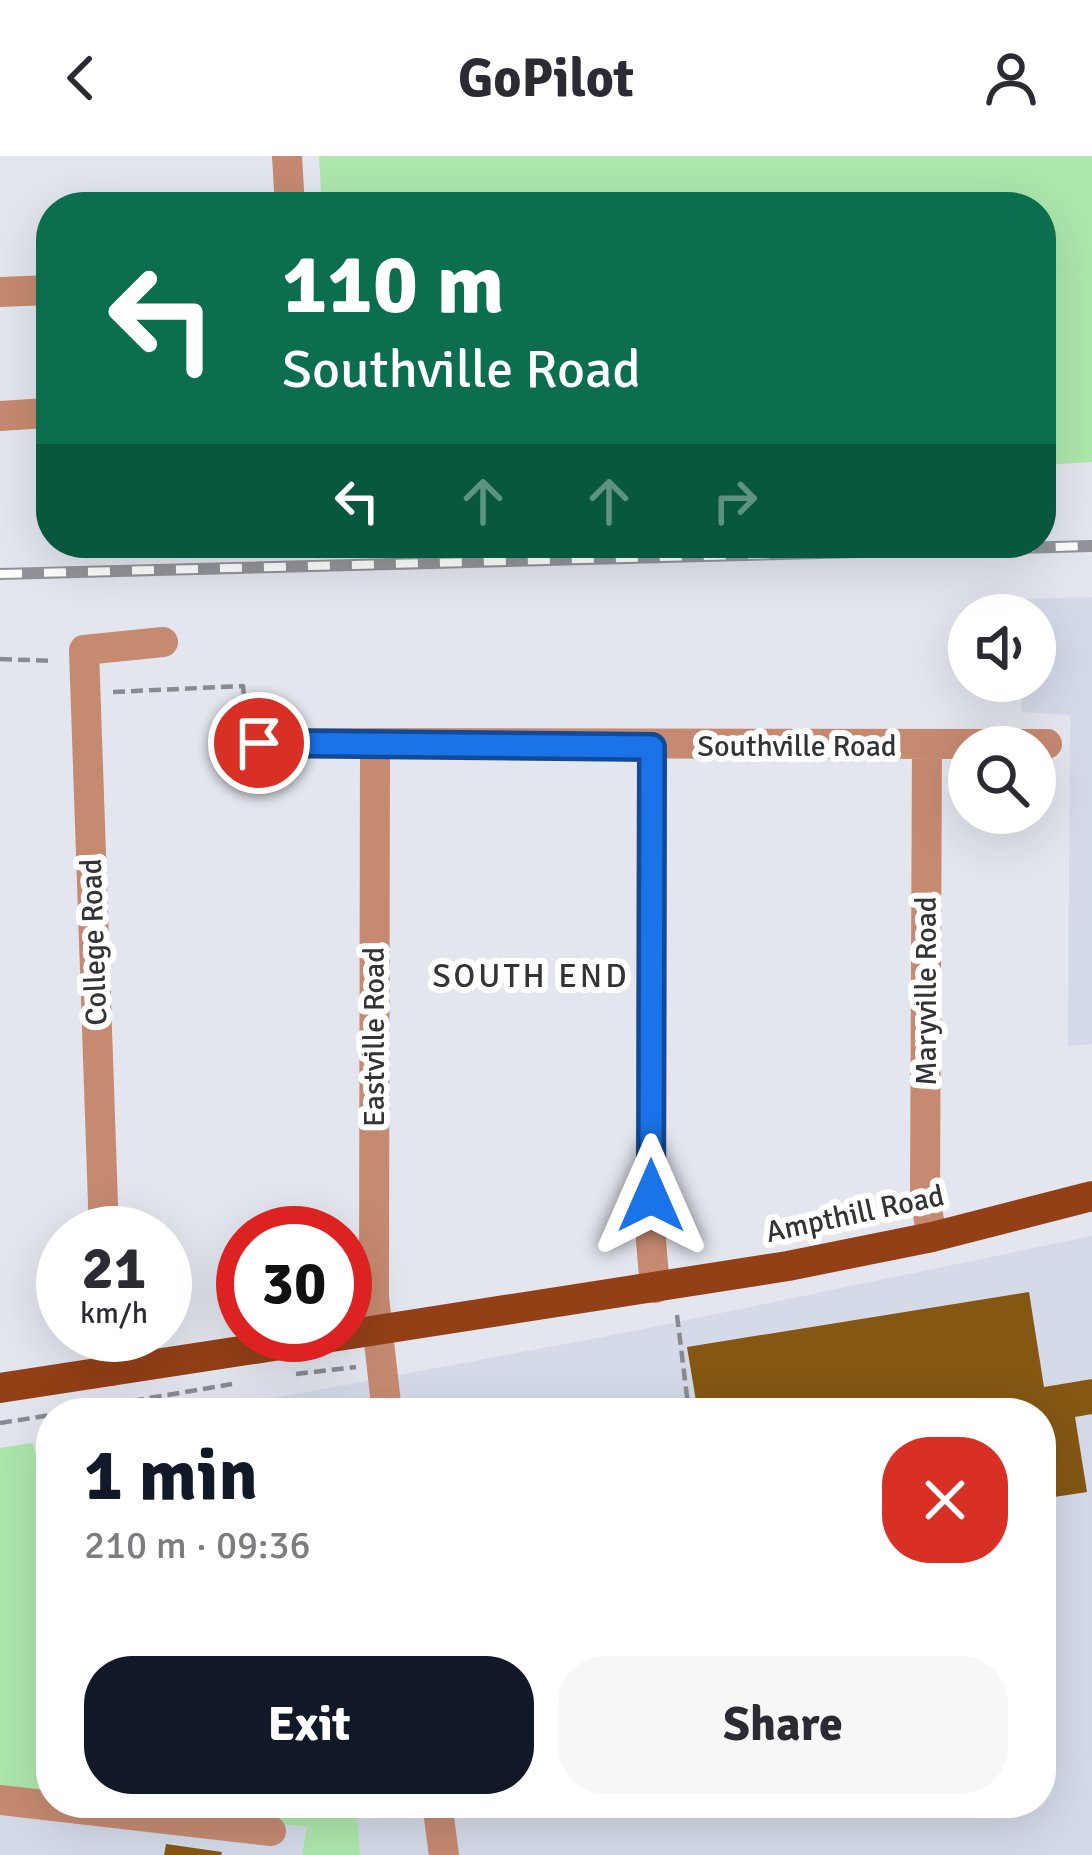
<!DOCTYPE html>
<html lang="en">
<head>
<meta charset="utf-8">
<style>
	:root { --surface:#fff; --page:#f7f7f7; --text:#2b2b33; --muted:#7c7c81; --accent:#111827 }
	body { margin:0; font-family:Signika,sans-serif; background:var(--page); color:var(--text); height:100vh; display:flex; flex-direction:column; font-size:45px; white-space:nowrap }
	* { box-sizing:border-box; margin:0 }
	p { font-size:39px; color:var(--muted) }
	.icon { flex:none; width:66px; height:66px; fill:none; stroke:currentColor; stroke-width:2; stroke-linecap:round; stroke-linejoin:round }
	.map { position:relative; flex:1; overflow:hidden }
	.drawer { position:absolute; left:36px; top:1242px; width:1020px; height:420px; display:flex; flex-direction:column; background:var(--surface); border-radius:48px; box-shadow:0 12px 48px #0002 }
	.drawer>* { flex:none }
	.top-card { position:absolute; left:36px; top:36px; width:1020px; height:366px; border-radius:48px; box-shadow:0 12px 48px #0002; background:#0b6e4f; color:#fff; overflow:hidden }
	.fabs { position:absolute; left:948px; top:438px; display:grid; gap:24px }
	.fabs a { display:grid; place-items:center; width:108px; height:108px; border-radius:50%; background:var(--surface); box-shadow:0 12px 48px #0002; font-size:60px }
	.speed { position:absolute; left:36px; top:1050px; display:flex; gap:24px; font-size:60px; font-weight:700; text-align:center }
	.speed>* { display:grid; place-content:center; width:156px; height:156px; border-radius:50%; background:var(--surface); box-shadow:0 12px 48px #0002; line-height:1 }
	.speed small { font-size:30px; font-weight:400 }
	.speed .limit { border:18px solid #d22; background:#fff; color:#111 }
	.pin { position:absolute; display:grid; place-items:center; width:102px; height:102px; color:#fff; margin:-51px; border:6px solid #fff; border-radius:50%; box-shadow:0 3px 12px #0007 }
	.me { position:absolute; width:132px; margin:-66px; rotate:0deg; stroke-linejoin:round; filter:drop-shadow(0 0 9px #0008) }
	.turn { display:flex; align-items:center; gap:42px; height:252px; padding:0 48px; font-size:54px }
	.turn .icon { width:156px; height:156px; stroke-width:2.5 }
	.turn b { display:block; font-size:84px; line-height:102px }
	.lanes { display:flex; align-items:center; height:114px; padding:0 48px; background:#0003; justify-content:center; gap:60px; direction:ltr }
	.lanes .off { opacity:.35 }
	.round { display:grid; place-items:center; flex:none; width:126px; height:126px; border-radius:48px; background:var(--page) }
	.summary { display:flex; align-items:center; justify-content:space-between; height:204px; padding:0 48px }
	h1 { font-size:72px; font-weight:700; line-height:90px; color:var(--accent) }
	.button { display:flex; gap:24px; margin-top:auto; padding:24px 48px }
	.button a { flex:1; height:138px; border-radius:48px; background:var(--accent); color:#fff; font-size:48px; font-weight:700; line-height:138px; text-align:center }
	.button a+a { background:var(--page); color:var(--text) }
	header { display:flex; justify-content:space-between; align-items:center; height:156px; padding:0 48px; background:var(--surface); font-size:54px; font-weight:700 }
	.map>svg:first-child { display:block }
	.built { fill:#d4dae8 }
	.green { fill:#ade7ac }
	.building { fill:#855713 }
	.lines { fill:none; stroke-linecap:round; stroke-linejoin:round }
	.path { stroke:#898b91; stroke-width:4.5; stroke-dasharray:12 6; stroke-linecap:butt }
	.minor { stroke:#c68a71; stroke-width:30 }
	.major { stroke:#944017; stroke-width:30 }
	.rail-casing { stroke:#92949a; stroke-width:12 }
	.rail { stroke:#fff; stroke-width:8; stroke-dasharray:22; stroke-linecap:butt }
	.route-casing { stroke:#114b97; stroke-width:30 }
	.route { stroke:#1a73e8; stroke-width:21 }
	.labels { text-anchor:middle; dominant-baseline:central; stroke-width:12; stroke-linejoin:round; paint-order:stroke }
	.street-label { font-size:30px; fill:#333437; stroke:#fff }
	.neighbourhood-label { font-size:33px; letter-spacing:3px; fill:#333437; stroke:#fff }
</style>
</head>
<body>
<header><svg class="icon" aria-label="back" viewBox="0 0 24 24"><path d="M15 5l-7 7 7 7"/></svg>GoPilot<svg class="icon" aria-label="person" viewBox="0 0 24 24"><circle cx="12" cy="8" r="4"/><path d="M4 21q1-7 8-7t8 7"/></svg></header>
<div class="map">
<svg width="1092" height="1699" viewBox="0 0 1092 1699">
	<rect width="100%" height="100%" fill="#e3e6ee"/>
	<path class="built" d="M1092,441V888L1068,890L1070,559L1022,556L1021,525H1035V459H1021V443Z
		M1092,1080V1699H360L355,1649L192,1647H1041V1257H193L624,1177Z
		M0,1639L77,1647L307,1671L302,1699H0Z"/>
	<path class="green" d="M319,0H1092V306L1041,309V51H322Z
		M33,1287L51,1363V1644L0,1639V1292Z
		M77,1647L356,1649L360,1699H302L307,1671Z"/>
	<path class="building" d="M1029,1136L1044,1231L1092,1223V1258L1075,1261L1087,1336L1041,1343V1257H698L687,1191Z
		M166,1688L222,1696L221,1699H164Z"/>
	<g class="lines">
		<path class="path" d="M0,503L54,505
			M113,536L243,530L246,562
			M677,1159L689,1257
			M296,1218L356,1211
			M61,1257L232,1228
			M0,1267L51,1259"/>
		<path class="minor" d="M287,0L290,51
			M0,136L51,134
			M0,260L46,257
			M259,587L1047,588
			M375,588L374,1141L387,1257
			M927,589L925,1042L932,1081
			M652,591L651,1085L655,1132
			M104,1077L84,494L163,486
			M108,1179L111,1215
			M0,1644L271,1675
			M437,1647L444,1699"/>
		<path class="major" d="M345,1179L788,1110L932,1081L1092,1040
			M0,1232L345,1179"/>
		<g class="rail-casing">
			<path id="rail" d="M0,418L1092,390"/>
		</g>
		<use href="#rail" class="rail"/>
	</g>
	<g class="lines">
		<g class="route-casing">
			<path id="route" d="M259,587L652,591L651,1040"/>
		</g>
		<use href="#route" class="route"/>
	</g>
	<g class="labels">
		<g class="street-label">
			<text x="797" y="590">Southville Road</text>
			<text transform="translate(94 786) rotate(-92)">College Road</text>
			<text transform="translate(926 835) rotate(-90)">Maryville Road</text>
			<text transform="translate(374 881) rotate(-90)">Eastville Road</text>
			<text transform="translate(855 1058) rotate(-12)">Ampthill Road</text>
		</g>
		<g class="neighbourhood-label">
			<text x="531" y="820">SOUTH END</text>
		</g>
	</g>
</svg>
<div class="fabs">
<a><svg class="icon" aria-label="sound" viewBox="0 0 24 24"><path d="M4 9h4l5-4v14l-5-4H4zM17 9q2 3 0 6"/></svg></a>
<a><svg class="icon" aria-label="search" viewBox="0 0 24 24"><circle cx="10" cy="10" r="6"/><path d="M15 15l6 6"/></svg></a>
</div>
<div class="speed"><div>21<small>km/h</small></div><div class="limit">30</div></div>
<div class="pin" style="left:259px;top:587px;background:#d93025"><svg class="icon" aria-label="arrive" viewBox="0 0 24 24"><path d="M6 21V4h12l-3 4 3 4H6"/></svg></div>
<svg class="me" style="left:651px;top:1040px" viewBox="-20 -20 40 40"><path d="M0-17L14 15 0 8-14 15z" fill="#1a73e8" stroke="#fff" stroke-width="4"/></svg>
<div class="top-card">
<div class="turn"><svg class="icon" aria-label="left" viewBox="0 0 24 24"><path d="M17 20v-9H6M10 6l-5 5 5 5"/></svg><div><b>110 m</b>Southville Road</div></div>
<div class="lanes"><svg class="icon" aria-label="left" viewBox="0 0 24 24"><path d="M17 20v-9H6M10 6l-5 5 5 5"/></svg><svg class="icon off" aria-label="ahead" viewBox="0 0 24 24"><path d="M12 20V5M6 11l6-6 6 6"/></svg><svg class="icon off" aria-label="ahead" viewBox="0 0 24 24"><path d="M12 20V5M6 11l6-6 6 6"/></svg><svg class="icon off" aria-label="right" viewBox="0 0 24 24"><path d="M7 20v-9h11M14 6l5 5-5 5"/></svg></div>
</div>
<section class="drawer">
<div class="summary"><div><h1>1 min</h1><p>210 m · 09:36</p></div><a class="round" style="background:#d93025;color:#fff"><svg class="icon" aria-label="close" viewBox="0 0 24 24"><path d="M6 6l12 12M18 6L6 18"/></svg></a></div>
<div class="button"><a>Exit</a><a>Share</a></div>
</section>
</div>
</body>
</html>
